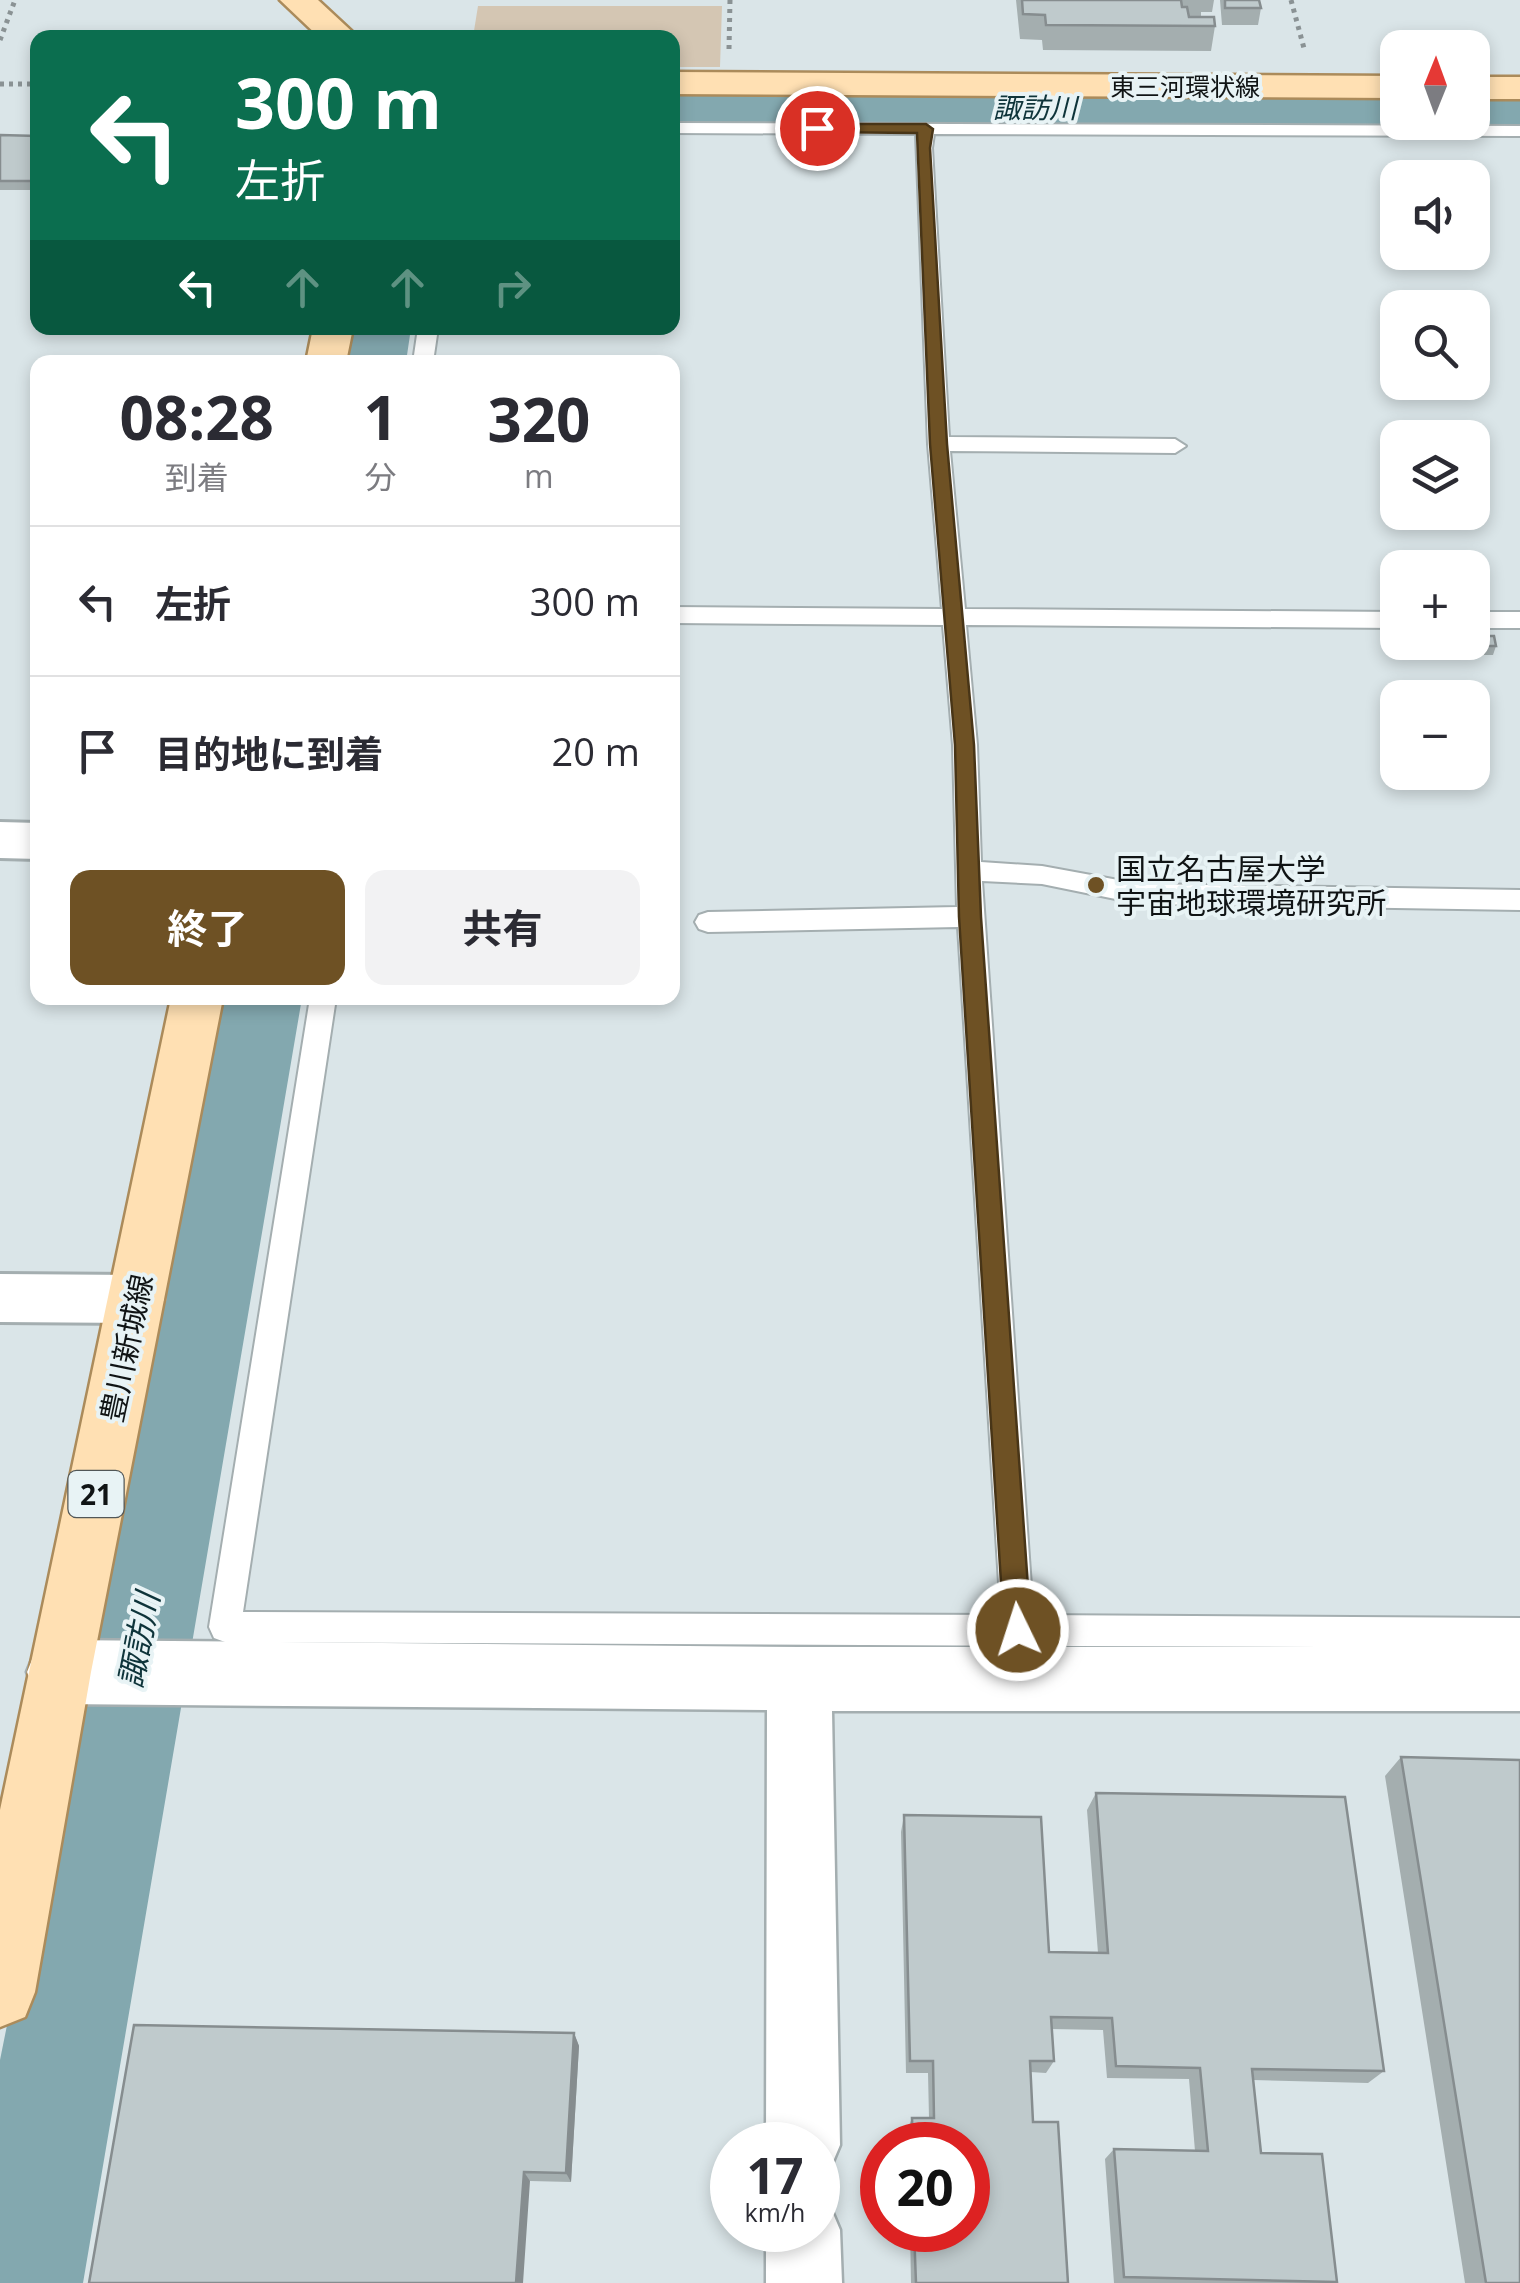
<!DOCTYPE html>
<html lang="ja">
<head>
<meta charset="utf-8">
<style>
	:root { --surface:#fff; --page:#f2f2f3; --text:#2b2b33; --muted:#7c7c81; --line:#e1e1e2; --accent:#6e5124 }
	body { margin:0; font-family:"Open Sans","Noto Sans JP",sans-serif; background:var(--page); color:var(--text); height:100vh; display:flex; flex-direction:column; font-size:38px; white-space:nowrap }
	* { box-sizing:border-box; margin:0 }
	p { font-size:32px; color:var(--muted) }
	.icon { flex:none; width:55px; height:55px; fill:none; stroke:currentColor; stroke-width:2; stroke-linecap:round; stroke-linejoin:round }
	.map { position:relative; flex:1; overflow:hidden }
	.panel { position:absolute; left:30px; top:355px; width:650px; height:650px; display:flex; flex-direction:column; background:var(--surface); border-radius:20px; box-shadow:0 5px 15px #0003 }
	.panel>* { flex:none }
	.hud { position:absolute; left:30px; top:30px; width:650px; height:305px; border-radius:20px; box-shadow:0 5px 15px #0003; background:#0b6e4f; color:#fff; overflow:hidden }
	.needle { width:65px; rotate:1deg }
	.buttons { position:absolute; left:1380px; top:30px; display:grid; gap:20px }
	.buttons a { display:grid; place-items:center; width:110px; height:110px; border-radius:20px; background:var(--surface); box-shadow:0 5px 15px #0003; font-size:50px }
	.speed { position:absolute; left:710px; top:2122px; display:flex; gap:20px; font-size:50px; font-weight:700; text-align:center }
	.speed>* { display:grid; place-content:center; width:130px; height:130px; border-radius:50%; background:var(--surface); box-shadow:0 5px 15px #0003; line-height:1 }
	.speed small { font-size:25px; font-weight:400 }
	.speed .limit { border:15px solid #d22; background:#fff; color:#111 }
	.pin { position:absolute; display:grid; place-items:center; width:85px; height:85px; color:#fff; margin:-42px; border:5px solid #fff; border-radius:50%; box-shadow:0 2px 10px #0007 }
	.me { position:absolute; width:110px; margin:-55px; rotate:356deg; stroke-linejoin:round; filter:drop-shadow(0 0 8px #0008) }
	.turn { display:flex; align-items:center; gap:35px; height:210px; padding:0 40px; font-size:45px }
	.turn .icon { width:130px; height:130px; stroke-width:2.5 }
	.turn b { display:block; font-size:70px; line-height:85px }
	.lanes { display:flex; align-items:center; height:95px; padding:0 40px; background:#0003; justify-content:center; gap:50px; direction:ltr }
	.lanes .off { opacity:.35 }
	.eta { display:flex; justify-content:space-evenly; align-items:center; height:170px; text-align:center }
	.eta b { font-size:60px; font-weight:700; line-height:70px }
	.button { display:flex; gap:20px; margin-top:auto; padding:20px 40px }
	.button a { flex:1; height:115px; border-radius:20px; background:var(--accent); color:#fff; font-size:40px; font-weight:700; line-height:115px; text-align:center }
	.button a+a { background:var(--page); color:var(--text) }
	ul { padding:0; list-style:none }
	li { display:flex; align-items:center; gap:30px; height:150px; padding:0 40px; border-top:2px solid var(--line) }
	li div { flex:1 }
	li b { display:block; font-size:38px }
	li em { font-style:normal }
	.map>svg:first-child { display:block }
	.green { fill:#d4c6b3 }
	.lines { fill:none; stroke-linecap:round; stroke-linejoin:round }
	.river { fill:#83a8af; fill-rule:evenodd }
	.lane-casing { stroke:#a4aeb0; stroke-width:4 }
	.street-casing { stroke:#a4aeb0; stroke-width:6 }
	.secondary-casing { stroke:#a4aeb0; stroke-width:5 }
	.primary-casing { stroke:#ab8b5b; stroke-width:5 }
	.path { stroke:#8a9294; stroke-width:5; stroke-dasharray:4 5; stroke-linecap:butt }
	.lane { fill:#fff; fill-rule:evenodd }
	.street { fill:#fff; fill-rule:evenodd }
	.secondary { fill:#fff; fill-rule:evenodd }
	.primary { fill:#ffe0b3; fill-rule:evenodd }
	.wall { fill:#a4aeaf }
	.shaded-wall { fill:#868d8f }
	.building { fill:#bfcacc; stroke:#868d8f; stroke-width:2.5 }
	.route { fill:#6e5124; stroke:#483517; stroke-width:2.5 }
	.poi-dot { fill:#6e5124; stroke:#e8f3f5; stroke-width:4 }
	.labels { text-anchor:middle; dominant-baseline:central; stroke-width:8; stroke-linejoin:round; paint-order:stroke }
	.far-street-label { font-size:25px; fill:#101415; stroke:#e8f3f5 }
	.far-water-label { font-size:28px; font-style:italic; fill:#0e343a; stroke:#e8f3f5 }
	.shield { fill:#e8f3f5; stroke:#515758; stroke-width:2.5 }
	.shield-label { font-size:28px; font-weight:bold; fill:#101415 }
	.poi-label { font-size:30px; fill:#101415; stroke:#e8f3f5; text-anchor:start }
	.street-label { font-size:30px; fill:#101415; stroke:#e8f3f5 }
	.water-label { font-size:32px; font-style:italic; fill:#0e343a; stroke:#e8f3f5 }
</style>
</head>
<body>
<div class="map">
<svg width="1520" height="2283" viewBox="0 0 1520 2283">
	<rect width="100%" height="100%" fill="#dae5e8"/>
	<path class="green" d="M478,6H722L720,67H673L672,38L473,37Z"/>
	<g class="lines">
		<path class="river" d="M672,86L1398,91V122H1417L1398,127L672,122Z
			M1472,92H1520V128H1472L1451,123L1472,122Z
			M345,328H411L406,362H338Z
			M214,998H302L83,2283H0V2060Z"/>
		<g class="lane-casing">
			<path id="lane" d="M672,123L1520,126V136L934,134L932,148L949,437L1175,439L1186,446L1175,453L950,451L965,609L1398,612V628L966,625L977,745L981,862L1042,866L1140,884L1520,890V910L1140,904L1042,884L982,881L1033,1615L1520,1618V1648L225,1642L214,1638L209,1627L310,998H336L243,1612L1001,1615L958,927L708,932L699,929L695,922L699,915L708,912L957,907L953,745L943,625L672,623V607L942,609L928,444L916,134L672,133Z
				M418,328H438L433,362H413Z
				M1472,612H1520V628H1472Z"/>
		</g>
		<g class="street-casing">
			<path id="street" d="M0,822L38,823V859L0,858Z
				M0,1274L136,1275L156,1282L164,1299L156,1316L136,1323L0,1322Z"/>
		</g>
		<g class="secondary-casing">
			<path id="secondary" d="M59,1640L799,1647H1520V1711H832L840,2145L829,2171L818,2176V2145H766L767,1710L59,1704L36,1694L27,1672L36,1650Z
				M818,2199L829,2204L840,2230L842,2283H766V2230H818Z"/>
		</g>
		<g class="primary-casing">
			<path id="primary" d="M280,0H318L359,38H320Z
				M672,72L1398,76V98L672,94Z
				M1472,77H1520V99H1472Z
				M313,328H353L346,362H306Z
				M171,998H223L91,1672L35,1992L25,2017L0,2027V1810Z"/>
		</g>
		<path class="path" d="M1291,0L1305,52
			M0,40L15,0
			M729,49L730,0
			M0,84H38"/>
		<use href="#lane" class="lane"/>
		<use href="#street" class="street"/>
		<use href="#secondary" class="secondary"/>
		<use href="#primary" class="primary"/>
	</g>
	<path class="wall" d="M1016,0H1214L1212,12H1201V16H1189L1215,26L1211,51L1043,50L1042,40L1020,39Z
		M1220,0H1259L1261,8L1258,25H1222Z
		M0,135L38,136V190H0Z
		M1477,636L1496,646L1493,655H1477L1474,644Z
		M1401,1757L1520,2283H1465L1385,1776Z
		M1096,1793L1384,2071L1368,2083L1253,2080L1261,2153L1337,2282L1334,2283H1114L1105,2159L1114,2149L1195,2151L1189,2079L1107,2078L1103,2030L1052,2029L1054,2061L1046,2073L1030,2072L1033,2122L1068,2283H911L910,2230H968V2145H908V2128L912,2118H929L928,2073H906L901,1832L904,1815L1049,1952L1098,1953L1087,1810Z
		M134,2025L574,2033L579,2046L571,2182L530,2181Z"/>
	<path class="shaded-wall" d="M574,2033L579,2046L571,2182L566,2173Z
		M524,2172L530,2181L523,2283H516Z"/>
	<path class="building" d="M1022,0H1181L1182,7H1187L1189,17H1214L1215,26L1046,25L1045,15L1023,14Z
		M1225,0H1259L1261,8H1225Z
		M0,135L38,136V181H0Z
		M1477,636H1494L1496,646H1480Z
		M1401,1757L1520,1760V2283H1486Z
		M1096,1793L1345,1797L1384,2071L1252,2069L1261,2153L1322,2154L1337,2282L1124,2277L1114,2149L1208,2151L1200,2068L1116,2066L1112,2018L1051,2017L1054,2061H1030L1033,2122H1058L1068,2283H916L914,2230H968V2145H913L912,2118H934L933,2061H910L904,1815L1041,1817L1049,1952L1108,1953Z
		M134,2025L574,2033L566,2173L524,2172L516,2283H89Z"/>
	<path class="route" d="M817,124H926L933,129L930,148L947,444L974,745L981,917L1031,1630L1027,1639L1018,1643L1008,1639L1004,1630L959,917L955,745L930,444L917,133L812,132V125Z"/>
	<circle class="poi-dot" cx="1096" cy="885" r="10"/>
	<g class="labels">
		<g class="far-street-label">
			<text x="1185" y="86">東三河環状線</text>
		</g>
		<g class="far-water-label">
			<text x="1035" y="107">諏訪川</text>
		</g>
		<rect class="shield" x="68.5" y="1471" width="55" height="46" rx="8"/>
		<g class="shield-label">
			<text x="96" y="1494">21</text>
		</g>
		<g class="poi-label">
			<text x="1116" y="868">国立名古屋大学<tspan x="1116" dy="34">宇宙地球環境研究所</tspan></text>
		</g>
		<g class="street-label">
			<text transform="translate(126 1348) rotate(-78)">豊川新城線</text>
		</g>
		<g class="water-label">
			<text transform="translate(138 1640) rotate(-79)">諏訪川</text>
		</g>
	</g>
</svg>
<div class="buttons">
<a><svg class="needle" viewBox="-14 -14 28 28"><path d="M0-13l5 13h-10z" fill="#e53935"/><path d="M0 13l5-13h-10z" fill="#7c7c81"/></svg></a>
<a><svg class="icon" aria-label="sound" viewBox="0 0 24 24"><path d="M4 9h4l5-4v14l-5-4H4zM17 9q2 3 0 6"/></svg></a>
<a><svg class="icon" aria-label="search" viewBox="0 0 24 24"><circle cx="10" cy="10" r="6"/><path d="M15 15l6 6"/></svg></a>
<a><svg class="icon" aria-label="layers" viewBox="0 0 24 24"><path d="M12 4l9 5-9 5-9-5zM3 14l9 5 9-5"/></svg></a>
<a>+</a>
<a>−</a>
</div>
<div class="speed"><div>17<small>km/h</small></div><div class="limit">20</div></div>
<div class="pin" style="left:817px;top:128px;background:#d93025"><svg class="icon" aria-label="arrive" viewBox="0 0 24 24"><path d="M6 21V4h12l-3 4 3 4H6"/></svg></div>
<svg class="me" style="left:1018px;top:1630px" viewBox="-20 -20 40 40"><circle r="17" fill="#6e5124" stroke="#fff" stroke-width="3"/><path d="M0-11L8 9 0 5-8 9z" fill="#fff"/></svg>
<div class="hud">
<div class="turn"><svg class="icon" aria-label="left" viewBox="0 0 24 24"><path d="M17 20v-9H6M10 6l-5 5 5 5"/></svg><div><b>300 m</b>左折</div></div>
<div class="lanes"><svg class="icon" aria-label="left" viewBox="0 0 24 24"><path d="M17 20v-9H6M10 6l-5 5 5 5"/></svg><svg class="icon off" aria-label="ahead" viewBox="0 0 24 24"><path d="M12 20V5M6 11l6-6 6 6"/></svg><svg class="icon off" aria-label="ahead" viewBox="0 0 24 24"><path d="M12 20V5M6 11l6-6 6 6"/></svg><svg class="icon off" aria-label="right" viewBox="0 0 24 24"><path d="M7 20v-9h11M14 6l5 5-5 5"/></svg></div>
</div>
<section class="panel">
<div class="eta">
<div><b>08:28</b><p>到着</p></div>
<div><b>1</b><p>分</p></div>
<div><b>320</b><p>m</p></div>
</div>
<ul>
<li><svg class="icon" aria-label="left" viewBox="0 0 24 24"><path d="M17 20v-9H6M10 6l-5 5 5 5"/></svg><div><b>左折</b></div><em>300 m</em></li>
<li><svg class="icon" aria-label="arrive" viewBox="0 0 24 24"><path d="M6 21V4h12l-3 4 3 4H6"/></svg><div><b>目的地に到着</b></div><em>20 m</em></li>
</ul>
<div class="button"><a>終了</a><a>共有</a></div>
</section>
</div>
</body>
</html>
